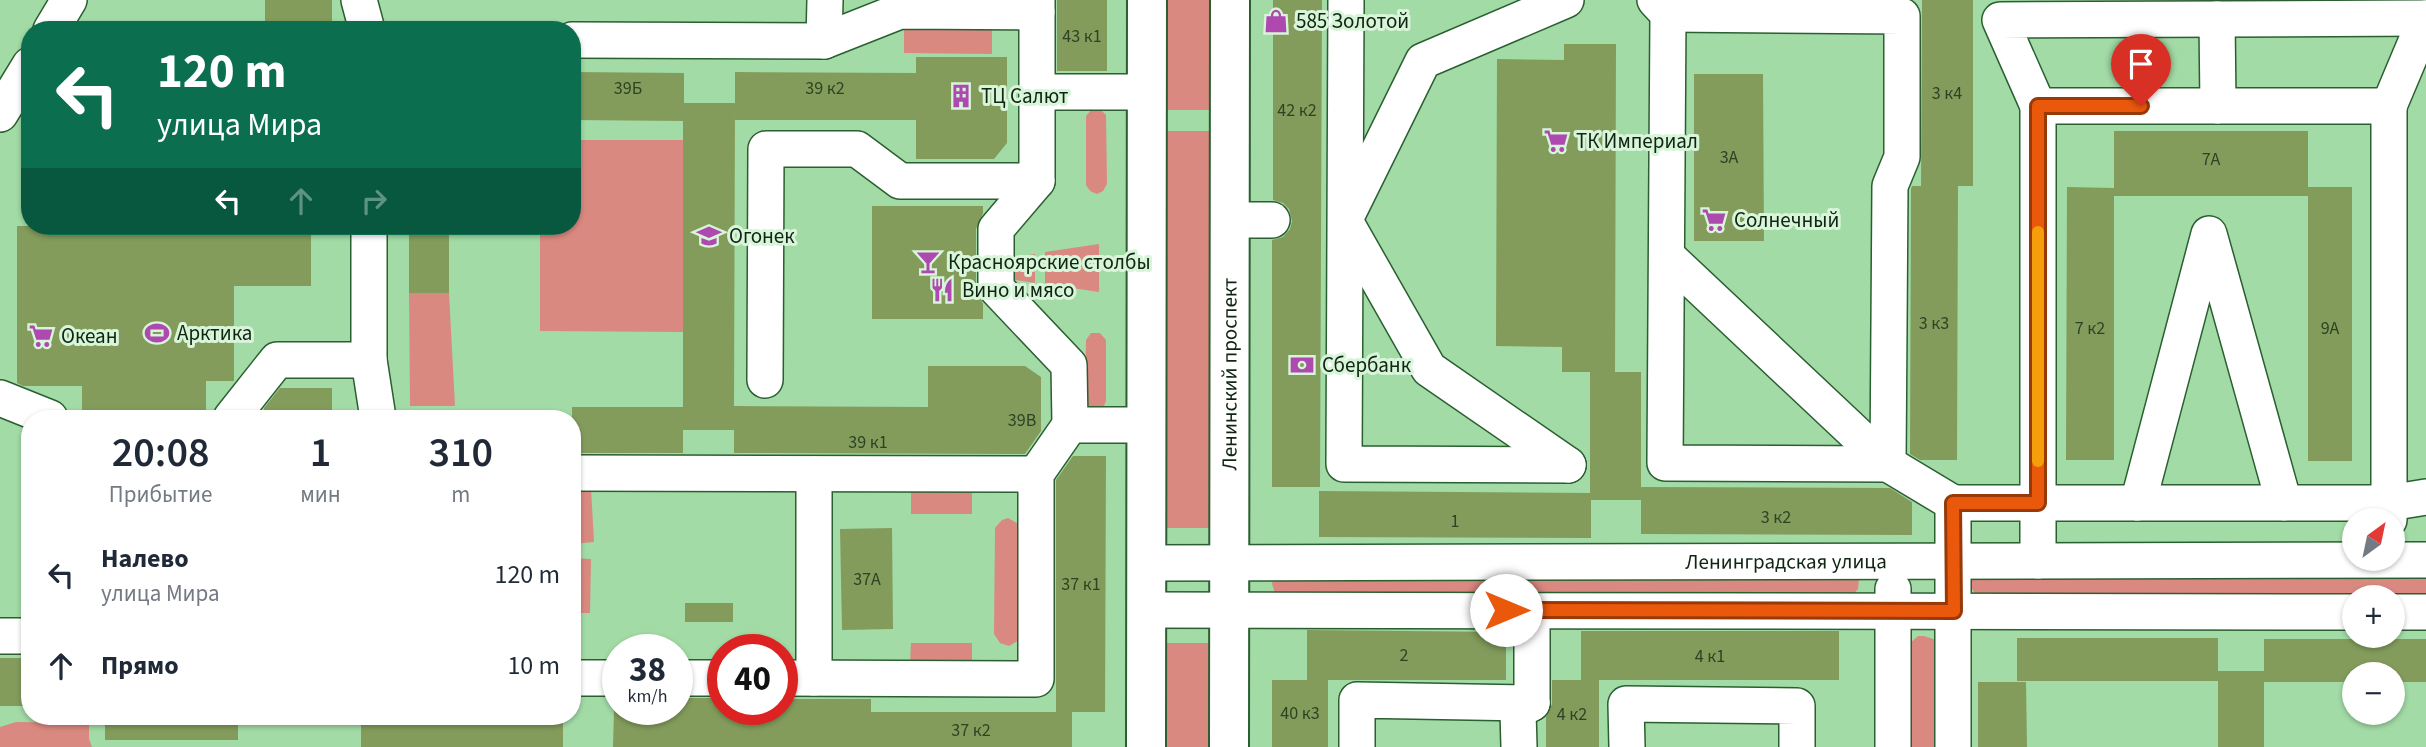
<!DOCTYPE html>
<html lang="ru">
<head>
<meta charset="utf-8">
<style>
	:root { --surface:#fff; --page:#f2f2f3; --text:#1f2937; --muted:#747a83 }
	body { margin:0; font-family:"Source Sans 3",sans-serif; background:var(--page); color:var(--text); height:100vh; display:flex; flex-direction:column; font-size:26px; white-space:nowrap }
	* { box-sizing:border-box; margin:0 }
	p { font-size:23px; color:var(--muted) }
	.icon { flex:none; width:38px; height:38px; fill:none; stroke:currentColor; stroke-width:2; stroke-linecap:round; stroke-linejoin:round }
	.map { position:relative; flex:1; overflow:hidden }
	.panel { position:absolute; left:21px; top:410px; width:560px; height:315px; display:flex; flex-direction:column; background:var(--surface); border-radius:28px; box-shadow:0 2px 5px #0004 }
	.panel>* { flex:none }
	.top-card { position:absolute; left:21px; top:21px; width:560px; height:214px; border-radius:28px; box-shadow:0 2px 5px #0004; background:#0b6e4f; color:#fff; overflow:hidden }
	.needle { width:46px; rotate:33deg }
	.controls { position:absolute; left:2342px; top:508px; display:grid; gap:14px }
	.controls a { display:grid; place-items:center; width:63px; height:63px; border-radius:50%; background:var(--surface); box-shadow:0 2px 5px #0004; font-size:35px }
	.speed { position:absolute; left:602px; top:634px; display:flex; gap:14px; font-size:35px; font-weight:700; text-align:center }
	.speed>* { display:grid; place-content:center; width:91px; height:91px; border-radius:50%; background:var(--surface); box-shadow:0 2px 5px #0004; line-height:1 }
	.speed small { font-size:18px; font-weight:400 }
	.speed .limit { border:10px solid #d22; background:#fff; color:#111 }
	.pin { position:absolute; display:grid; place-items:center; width:60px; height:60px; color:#fff; margin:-72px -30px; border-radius:50% 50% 50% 0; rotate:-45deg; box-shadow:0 0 7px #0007 }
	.pin .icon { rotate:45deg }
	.me { position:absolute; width:77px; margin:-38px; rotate:90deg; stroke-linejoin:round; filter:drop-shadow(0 0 5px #0008) }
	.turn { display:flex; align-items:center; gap:24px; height:147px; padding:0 21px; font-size:32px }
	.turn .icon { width:91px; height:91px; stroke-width:2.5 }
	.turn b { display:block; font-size:49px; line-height:60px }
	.lanes { display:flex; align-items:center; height:66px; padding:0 21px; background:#0003; justify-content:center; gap:35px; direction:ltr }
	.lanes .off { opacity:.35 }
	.eta { display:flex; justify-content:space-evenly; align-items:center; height:119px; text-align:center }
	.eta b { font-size:42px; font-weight:600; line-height:49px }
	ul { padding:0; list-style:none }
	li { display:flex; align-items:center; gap:21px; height:91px; padding:0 21px }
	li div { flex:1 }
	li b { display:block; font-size:26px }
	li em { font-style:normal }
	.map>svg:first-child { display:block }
	.green { fill:#da8980 }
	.building { fill:#839c5c }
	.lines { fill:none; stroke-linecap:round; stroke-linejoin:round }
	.minor-casing { stroke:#2a5f31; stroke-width:38 }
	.major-casing { stroke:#2a5f31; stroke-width:42 }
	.minor { stroke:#fff; stroke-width:35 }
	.major { stroke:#fff; stroke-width:38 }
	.route-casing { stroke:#983908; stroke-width:18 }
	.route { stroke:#ea580c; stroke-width:12 }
	.slow { stroke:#f59e0b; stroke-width:12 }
	.labels { text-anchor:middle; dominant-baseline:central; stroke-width:6; stroke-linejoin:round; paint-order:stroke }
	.number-label { font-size:18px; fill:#2c4324 }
	.poi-label { font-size:21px; fill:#0f2511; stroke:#d8f4d9; text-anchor:start }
	.street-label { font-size:21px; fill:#0f2511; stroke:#d8f4d9 }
</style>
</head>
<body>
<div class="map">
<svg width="2426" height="747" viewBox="0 0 2426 747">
	<rect width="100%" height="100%" fill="#a2dba6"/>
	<path class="green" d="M1167,0H1210V110H1167Z
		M904,24H992V54L904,53Z
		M1092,109H1100L1106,115L1107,184L1103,191L1097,194L1090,191L1086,185V116Z
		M1167,131H1210V528H1166Z
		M572,140H683V332L540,331V226H572Z
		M1099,244V292L1045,284V252Z
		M1035,254V283L1009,279V258Z
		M409,293H449L455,406H410Z
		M1091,333H1100L1106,340V401L1103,408H1089L1085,402L1086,340Z
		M572,488H591L594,542L572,544Z
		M911,492H972V514H911Z
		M1008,518L1020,525L1021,639L1009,646L1000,643L994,634L995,528L1002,520Z
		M572,558L591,559L590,613H572Z
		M2426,572V599L2392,597H1979C1972,592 1970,586 1972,578Z
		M1856,575L1859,580L1858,589L1851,597L1275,593L1272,584L1273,578Z
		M1918,636H1924L1936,640L1942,747H1906L1909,644Z
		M911,643H972V665H910Z
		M1166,643H1210V747H1166Z
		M16,722L89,723V739L92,747H0V727Z"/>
	<path class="building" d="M265,0H332V30H265Z
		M1057,0H1107V71H1057Z
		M1273,0H1322L1320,487H1272V240L1283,237L1290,229L1292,221L1289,209L1283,203L1273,200Z
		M1922,0H1973V186H1958L1957,460H1920L1910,454L1911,189L1912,186H1921Z
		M1564,44H1616L1615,372H1641V487L1890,488L1912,502V535L1641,534V500H1591V538L1319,537V491L1590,493V372H1562V347L1496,346L1497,59L1564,60Z
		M916,57H1007V143L994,159H916V120H735V72L916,73Z
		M572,72L684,73V117V103H735L734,406L928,407V366H1025L1041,377V431L1025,454L734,453V430H683V453H572V407H683V121L572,120Z
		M1694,74H1763L1764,241H1694Z
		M2114,131H2308V187H2352V461H2308V196H2114Z
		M2067,187L2114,188V460H2066Z
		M872,206H983V213L976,229V288L983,304V319H872Z
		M17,226H234V235H311V286H234V381H206V413L82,412V386H23L17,383Z
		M409,232H449V293H409Z
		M280,388H332V418H264V408Z
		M1073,456H1106L1105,712H1067H1072V747H613L614,709H677V698H723V709H782V699H871V712H1056V480Z
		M892,528L893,629L842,630L840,529Z
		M685,603H733V622H685Z
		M1307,630L1506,632V680H1328V747H1272V680H1307Z
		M1581,631H1839V680H1581Z
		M2017,638H2218V681H2017Z
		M2264,639H2426V682H2392V674H2354V682H2264Z
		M0,658H30V706H0Z
		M2218,671H2264V747H2218Z
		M1552,680H1599V747H1546V717L1552,704Z
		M1978,682H2026L2027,747H1978Z
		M105,716H238V740H105Z
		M361,716H563V747H361Z"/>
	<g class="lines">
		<g class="minor-casing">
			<g id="minor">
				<path d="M359,0L367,30"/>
				<path d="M1346,0L1344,464L1568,465"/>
				<path d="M1655,0L1668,14L1665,463L1888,464"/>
				<path d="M1668,14L1902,16V157L1890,186L1888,464"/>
				<path d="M2217,19L2218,106"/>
				<path d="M51,30L69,0"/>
				<path d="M572,40L824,41L900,11L1037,12"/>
				<path d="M824,41L825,0"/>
				<path d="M1037,92H1147"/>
				<path d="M2038,106L2000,20L2426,18"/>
				<path d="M2389,106L2426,18"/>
				<path d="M0,114L30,65"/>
				<path d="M1037,181L996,229V288L1069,365L1070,425"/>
				<path d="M1349,211L1423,61L1566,0"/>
				<path d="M1229,220H1272"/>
				<path d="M1346,223L1429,369L1568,465"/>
				<path d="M369,226V360L378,418"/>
				<path d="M1667,256L1888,464L1953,503V747"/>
				<path d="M765,380L766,149H857L900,181H1037V0"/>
				<path d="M0,398L50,418"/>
				<path d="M231,418L277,360H369"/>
				<path d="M572,473L1036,474"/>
				<path d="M814,474V678"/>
				<path d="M1953,503H2389L2426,497"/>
				<path d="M2138,503L2209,234L2284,503"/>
				<path d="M2038,561V106H2389V520"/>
				<path id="s1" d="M1146,563L2426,560"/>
				<path d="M1146,610L2354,612"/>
				<path d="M2392,612H2426"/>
				<path d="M0,636H30"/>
				<path d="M572,678H618"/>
				<path d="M677,678H723"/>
				<path d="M782,678L1036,679V474L1070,425H1146"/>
				<path d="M1532,703V610"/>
				<path d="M1357,747V700L1532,703"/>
				<path d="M1519,747L1518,711L1532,703"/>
				<path d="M1627,747L1626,704L1797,706V747"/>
				<path d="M1893,747V589"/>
			</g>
		</g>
		<g class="major-casing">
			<g id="major">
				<path d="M1146,747L1147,0"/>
				<path id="s2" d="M1229,747L1230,0"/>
			</g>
		</g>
		<use href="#minor" class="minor"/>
		<use href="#major" class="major"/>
	</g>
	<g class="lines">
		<g class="route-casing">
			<path id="route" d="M1506,610L1954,611L1953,503H2038V106H2141"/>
		</g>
		<use href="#route" class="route"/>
		<path class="slow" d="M2038,232V461"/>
	</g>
	<defs>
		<g id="shop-bare" transform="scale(1.89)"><path d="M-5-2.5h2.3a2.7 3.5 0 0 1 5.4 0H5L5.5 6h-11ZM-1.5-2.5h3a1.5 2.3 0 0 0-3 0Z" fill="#ad49af" stroke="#d8f4d9" stroke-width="2.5" paint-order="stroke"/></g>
		<g id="building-bare" transform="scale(1.89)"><path d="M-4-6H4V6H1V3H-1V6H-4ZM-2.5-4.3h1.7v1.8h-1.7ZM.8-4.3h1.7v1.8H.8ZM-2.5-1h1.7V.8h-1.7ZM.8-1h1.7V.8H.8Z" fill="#ad49af" stroke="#d8f4d9" stroke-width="2.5" paint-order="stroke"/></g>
		<g id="supermarket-bare" transform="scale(1.89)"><path d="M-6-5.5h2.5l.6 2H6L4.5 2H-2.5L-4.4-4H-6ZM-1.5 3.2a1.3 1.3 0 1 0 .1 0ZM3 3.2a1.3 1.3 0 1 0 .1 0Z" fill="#ad49af" stroke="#d8f4d9" stroke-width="2.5" paint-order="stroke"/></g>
		<g id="school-bare" transform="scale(1.89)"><path d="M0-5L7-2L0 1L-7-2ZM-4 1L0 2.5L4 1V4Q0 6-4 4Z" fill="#ad49af" stroke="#d8f4d9" stroke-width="2.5" paint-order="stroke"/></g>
		<g id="bar-bare" transform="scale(1.89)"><path d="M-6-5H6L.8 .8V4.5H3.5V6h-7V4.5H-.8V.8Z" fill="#ad49af" stroke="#d8f4d9" stroke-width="2.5" paint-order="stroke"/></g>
		<g id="restaurant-bare" transform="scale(1.89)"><path d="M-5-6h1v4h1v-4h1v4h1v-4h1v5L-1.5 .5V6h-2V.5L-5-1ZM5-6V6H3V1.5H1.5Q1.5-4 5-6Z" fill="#ad49af" stroke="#d8f4d9" stroke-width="2.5" paint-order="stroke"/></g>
		<g id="stadium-bare" transform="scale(1.89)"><path d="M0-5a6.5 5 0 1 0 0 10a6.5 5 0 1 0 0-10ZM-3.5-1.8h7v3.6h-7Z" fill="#ad49af" stroke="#d8f4d9" stroke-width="2.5" paint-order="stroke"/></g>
		<g id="bank-bare" transform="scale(1.89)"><path d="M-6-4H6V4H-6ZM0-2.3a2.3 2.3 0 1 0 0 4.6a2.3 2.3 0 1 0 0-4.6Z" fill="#ad49af" stroke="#d8f4d9" stroke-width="2.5" paint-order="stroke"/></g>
	</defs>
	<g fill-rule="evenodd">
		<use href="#shop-bare" x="1276" y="21"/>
		<use href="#building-bare" x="961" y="96"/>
		<use href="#supermarket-bare" x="1556" y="141"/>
		<use href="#supermarket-bare" x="1714" y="220"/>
		<use href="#school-bare" x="709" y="236"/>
		<use href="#bar-bare" x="928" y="262"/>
		<use href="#restaurant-bare" x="942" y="290"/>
		<use href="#stadium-bare" x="157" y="333"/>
		<use href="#supermarket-bare" x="41" y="336"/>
		<use href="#bank-bare" x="1302" y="365"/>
	</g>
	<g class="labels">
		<g class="number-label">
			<text x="1082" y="36">43 к1</text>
			<text x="628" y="88">39Б</text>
			<text x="825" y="88">39 к2</text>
			<text x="1947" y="93">3 к4</text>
			<text x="1297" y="110">42 к2</text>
			<text x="1729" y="157">3А</text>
			<text x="2211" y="159">7А</text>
			<text x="1934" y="323">3 к3</text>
			<text x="2090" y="328">7 к2</text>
			<text x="2330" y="328">9А</text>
			<text x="1022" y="420">39В</text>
			<text x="868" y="442">39 к1</text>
			<text x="1776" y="517">3 к2</text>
			<text x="1455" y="521">1</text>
			<text x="867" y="579">37А</text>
			<text x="1081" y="584">37 к1</text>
			<text x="1404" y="655">2</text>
			<text x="1710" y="656">4 к1</text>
			<text x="1300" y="713">40 к3</text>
			<text x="1572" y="714">4 к2</text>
			<text x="971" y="730">37 к2</text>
		</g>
		<g class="poi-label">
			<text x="1296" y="21">585 Золотой</text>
			<text x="981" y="96">ТЦ Салют</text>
			<text x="1576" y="141">ТК Империал</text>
			<text x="1734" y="220">Солнечный</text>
			<text x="729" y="236">Огонек</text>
			<text x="948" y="262">Красноярские столбы</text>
			<text x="962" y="290">Вино и мясо</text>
			<text x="177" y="333">Арктика</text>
			<text x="61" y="336">Океан</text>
			<text x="1322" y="365">Сбербанк</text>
		</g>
		<g class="street-label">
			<text stroke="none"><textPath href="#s2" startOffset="373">Ленинский проспект</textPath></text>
			<text stroke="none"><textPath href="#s1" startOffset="640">Ленинградская улица</textPath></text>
		</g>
	</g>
</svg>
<div class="controls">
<a><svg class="needle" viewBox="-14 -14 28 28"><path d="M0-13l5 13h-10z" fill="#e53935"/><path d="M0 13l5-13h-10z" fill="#747a83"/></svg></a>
<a>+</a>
<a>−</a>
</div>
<div class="speed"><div>38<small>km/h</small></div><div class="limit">40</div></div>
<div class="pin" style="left:2141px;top:106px;background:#d93025"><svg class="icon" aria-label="arrive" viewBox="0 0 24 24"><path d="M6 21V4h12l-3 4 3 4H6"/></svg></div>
<svg class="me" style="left:1506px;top:610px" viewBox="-20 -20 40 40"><circle r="19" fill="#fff"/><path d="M0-13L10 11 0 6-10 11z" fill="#ea580c"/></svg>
<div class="top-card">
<div class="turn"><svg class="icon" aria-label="left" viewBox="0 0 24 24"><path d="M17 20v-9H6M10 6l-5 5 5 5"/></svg><div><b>120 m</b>улица Мира</div></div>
<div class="lanes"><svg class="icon" aria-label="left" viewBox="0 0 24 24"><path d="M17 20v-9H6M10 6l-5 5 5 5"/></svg><svg class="icon off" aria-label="ahead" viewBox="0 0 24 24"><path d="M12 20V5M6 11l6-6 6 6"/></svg><svg class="icon off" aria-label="right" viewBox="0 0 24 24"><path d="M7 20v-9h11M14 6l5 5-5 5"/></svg></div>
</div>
<section class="panel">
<div class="eta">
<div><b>20:08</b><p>Прибытие</p></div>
<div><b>1</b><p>мин</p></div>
<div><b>310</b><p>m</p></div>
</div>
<ul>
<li><svg class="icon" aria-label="left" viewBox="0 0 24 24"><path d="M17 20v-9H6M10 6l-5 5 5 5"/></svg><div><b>Налево</b><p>улица Мира</p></div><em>120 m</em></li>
<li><svg class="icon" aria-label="ahead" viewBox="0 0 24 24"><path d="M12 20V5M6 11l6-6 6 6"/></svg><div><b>Прямо</b></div><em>10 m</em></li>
</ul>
</section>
</div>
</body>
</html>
